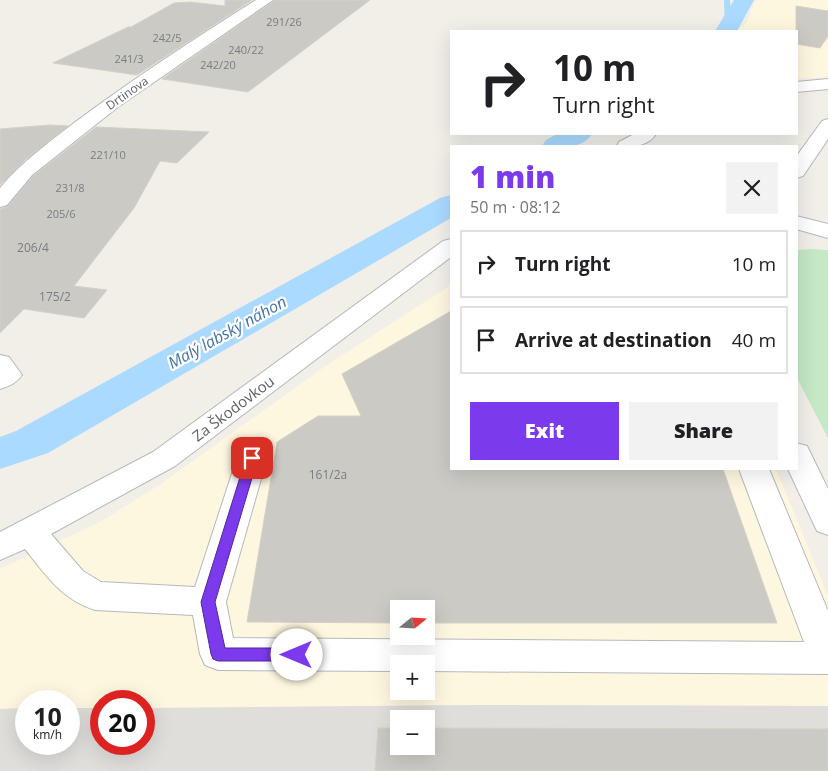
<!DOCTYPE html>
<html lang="en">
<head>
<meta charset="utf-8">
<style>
	:root { --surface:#fff; --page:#f2f2f2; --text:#202124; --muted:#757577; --line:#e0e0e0; --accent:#7c3aed }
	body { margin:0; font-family:"Open Sans",sans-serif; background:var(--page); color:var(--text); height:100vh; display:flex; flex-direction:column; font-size:19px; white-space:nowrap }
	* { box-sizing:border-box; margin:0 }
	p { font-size:16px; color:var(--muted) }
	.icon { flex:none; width:28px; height:28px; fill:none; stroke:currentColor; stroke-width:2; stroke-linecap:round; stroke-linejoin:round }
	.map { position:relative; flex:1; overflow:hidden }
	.drawer { position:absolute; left:450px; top:145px; width:348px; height:325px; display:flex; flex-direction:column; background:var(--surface); border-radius:0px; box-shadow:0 5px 20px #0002 }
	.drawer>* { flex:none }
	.guide { position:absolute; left:450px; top:30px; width:348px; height:105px; border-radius:0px; box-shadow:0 5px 20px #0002; background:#fff; color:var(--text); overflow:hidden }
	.needle { width:32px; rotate:72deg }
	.controls { position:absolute; left:390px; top:600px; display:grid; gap:10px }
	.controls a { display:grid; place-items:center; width:45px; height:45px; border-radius:0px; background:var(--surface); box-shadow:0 5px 20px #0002; font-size:25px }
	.speed { position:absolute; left:15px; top:690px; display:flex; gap:10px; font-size:25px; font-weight:700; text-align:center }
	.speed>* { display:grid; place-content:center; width:65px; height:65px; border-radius:50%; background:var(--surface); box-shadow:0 5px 20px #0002; line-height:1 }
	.speed small { font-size:12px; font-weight:400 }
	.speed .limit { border:8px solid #d22; background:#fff; color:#111 }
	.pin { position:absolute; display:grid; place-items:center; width:42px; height:42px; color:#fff; margin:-21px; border-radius:10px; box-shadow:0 2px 8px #0006 }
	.me { position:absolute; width:55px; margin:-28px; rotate:270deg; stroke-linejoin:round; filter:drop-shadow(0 0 4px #0008) }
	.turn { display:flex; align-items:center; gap:18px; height:105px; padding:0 20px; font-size:22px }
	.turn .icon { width:65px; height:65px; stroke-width:2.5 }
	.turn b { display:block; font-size:35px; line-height:42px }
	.round { display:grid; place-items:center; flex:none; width:52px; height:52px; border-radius:0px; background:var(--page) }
	.summary { display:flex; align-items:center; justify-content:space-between; height:85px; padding:0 20px }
	h1 { font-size:30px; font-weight:800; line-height:38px; color:var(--accent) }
	.action { display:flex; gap:10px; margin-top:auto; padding:10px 20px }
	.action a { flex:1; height:58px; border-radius:0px; background:var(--accent); color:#fff; font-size:20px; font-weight:800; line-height:58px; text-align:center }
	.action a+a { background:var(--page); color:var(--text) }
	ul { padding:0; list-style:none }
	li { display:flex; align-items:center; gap:15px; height:68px; margin:0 10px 8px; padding:0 10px; border:2px solid var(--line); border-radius:0px }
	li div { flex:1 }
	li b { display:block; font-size:19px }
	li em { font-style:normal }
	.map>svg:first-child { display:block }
	.commercial { fill:#fef7e0; fill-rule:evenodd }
	.industrial { fill:#e0deda; fill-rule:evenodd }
	.green { fill:#c5e8c5 }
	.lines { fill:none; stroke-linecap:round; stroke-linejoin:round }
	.stream { fill:#aadaff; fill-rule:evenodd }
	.canal { fill:#aadaff; fill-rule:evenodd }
	.building { fill:#cccac5; stroke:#d6d1c6 }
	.minor-casing { stroke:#b5b8bc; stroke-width:2 }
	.minor { fill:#fff; fill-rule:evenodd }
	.route { fill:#7c3aed; stroke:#51269a }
	.labels { text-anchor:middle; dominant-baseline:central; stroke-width:4.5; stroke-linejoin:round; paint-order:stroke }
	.far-number-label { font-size:11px; fill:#7a7d7f }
	.far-street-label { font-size:12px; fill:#5f6368; stroke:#fff }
	.number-label { font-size:12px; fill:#7a7d7f }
	.street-label { font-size:15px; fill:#5f6368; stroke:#fff }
	.water-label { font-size:16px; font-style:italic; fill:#4174aa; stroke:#fff }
</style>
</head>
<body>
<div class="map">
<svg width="828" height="771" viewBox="0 0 828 771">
	<rect width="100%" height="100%" fill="#f1efe8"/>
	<path class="commercial" d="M758,0H828V77L796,79V31H735L746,24L755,1Z
		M451,285V469H776L828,596V706L475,705L144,708V701H101V708H69V701H26V708L0,709V569L100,522L158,486L327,365ZM399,609H426V636H399ZM399,664H426V691H399Z"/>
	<path class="industrial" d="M475,705L828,706V771H0V709L26,708V744H69V708H101V744H144V708ZM399,719H426V746H399Z"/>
	<path class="green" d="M811,249L828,250V438L796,376V250Z"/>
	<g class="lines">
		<path class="stream" d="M724,0H730L731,28L728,30L725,28Z"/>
		<path class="canal" d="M734,0H754L737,31H715Z
			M557,134H592C581,151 560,146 542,146L546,140Z
			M451,195V218L48,453L0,469V437L16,431L440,198Z"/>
	</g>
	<path class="building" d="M225,0H252L137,75L53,63L128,27H131L174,3L190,2L225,6Z
		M275,0H370L248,92L162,79Z
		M796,6L828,11V36L820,48L796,44Z
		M49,125L68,126L25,160L0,185V129Z
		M96,127L209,132L177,163L160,161L134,208L74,286L107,290L84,318L24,309L0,333V209L8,206L33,176Z
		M451,311V469H723L777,623H426V609H399V623L247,622L277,442L318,416H361L342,374Z
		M378,728H399V746H426V728L828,729V771H375Z"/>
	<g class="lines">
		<g class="minor-casing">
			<path id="minor" d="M256,0H273L118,107L32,175L7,205L0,207V188C22,162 47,144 74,123C133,79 194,39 256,0Z
				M828,79V89L796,92V82Z
				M828,119V139L803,176L796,178V157L822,121Z
				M634,134H656C647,148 631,146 617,146L619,142Z
				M796,216L828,224V238L796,229Z
				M451,239V257L175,466L51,534L83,571L101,582L195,587L237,458L241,451L252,448L263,451L267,458L226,602L233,638L804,642L739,469H769L828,611V674L426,671V664H399V671L218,670L205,665L200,654L193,615L95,610C61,599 46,575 25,549L0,560V532L153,452L443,241Z
				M0,355L9,357L22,375C16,383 10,386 0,389Z
				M796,443L807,446L828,489V535L817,531L788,469H796Z"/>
		</g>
		<use href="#minor" class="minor"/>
	</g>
	<path class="route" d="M252,454L258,458L215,602L225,648H297L302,650L305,655L302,659L297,661H218L213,659L211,654L201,602L246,458Z"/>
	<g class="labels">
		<g class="far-number-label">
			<text x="284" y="21">291/26</text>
			<text x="167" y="37">242/5</text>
			<text x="246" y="49">240/22</text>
			<text x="129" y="58">241/3</text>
			<text x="218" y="64">242/20</text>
			<text x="108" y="154">221/10</text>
			<text x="70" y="187">231/8</text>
			<text x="61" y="213">205/6</text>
		</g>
		<g class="far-street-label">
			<text transform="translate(127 93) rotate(-35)">Drtinova</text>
		</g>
		<g class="number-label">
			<text x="33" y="247">206/4</text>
			<text x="55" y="296">175/2</text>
			<text x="328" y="474">161/2a</text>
		</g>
		<g class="street-label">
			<text transform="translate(233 408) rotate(-37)">Za Škodovkou</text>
		</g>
		<g class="water-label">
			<text transform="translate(227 332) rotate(-29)">Malý labský náhon</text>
		</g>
	</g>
</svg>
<div class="controls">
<a><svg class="needle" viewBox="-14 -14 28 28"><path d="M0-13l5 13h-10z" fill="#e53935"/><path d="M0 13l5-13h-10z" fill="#757577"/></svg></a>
<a>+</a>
<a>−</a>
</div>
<div class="speed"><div>10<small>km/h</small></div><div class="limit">20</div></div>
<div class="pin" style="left:252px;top:458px;background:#d93025"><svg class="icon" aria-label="arrive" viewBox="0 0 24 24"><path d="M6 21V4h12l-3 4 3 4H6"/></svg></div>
<svg class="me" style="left:297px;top:655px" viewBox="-20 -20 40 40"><circle r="19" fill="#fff"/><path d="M0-13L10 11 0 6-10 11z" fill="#7c3aed"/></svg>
<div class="guide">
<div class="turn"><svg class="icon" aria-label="right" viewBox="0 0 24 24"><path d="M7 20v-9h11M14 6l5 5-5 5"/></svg><div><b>10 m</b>Turn right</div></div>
</div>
<section class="drawer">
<div class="summary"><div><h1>1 min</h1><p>50 m · 08:12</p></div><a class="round"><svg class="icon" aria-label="close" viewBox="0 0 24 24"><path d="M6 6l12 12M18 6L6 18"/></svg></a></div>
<ul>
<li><svg class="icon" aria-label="right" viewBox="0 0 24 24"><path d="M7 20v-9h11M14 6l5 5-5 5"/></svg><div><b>Turn right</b></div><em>10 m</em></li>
<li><svg class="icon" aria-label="arrive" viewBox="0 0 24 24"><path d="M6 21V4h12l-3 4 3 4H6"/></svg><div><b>Arrive at destination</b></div><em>40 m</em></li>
</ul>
<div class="action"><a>Exit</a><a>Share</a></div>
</section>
</div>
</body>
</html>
